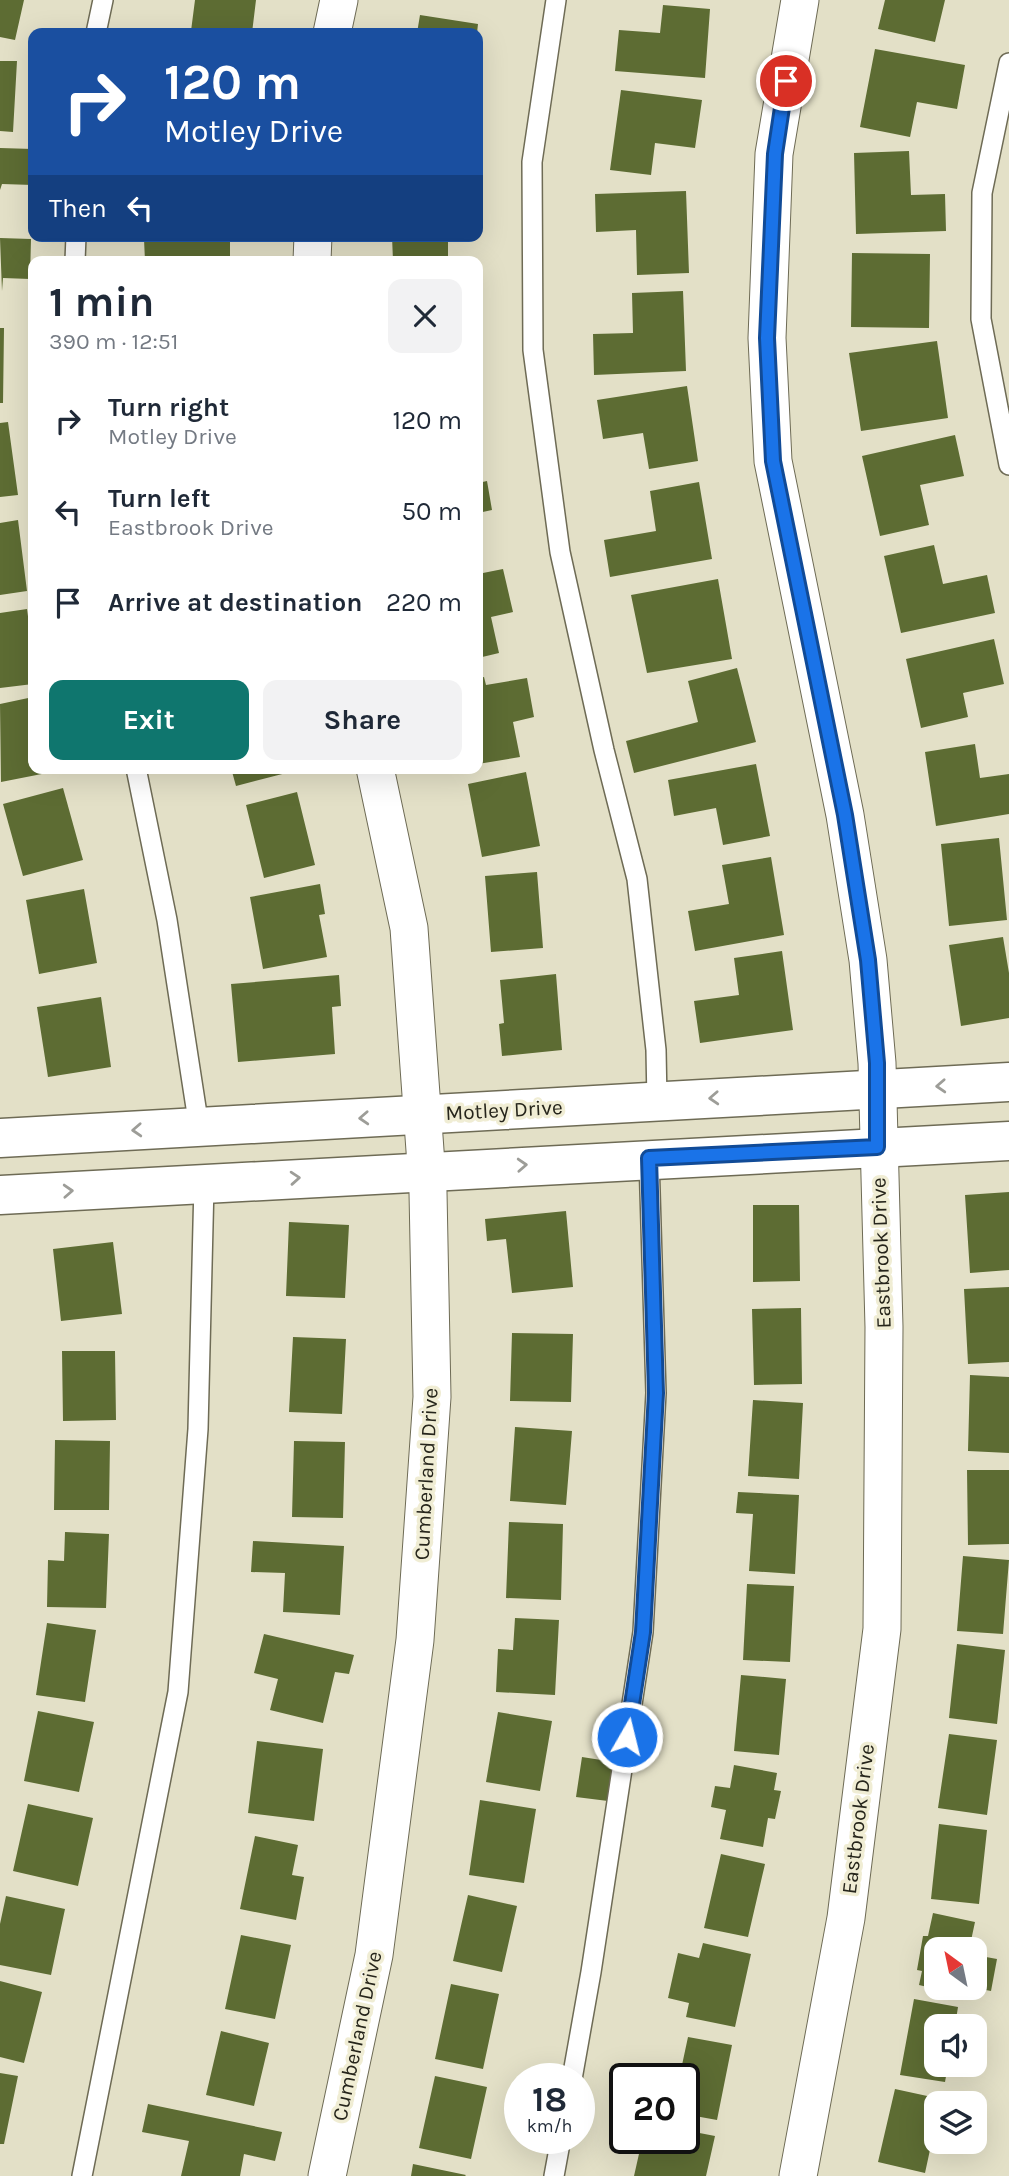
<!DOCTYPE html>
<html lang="en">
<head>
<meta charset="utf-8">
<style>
	:root { --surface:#fff; --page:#f2f2f3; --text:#1f2937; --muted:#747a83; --accent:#0f766e }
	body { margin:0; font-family:Karla,sans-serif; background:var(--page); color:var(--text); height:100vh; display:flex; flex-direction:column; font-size:26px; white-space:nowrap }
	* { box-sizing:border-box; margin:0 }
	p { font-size:23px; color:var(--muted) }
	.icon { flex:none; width:38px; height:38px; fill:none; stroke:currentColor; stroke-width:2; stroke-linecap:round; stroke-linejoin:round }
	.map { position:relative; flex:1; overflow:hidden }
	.sheet { position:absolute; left:28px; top:256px; width:455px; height:518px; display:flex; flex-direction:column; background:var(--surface); border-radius:14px; box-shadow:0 7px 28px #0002 }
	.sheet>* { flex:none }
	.hud { position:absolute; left:28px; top:28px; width:455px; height:214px; border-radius:14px; box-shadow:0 7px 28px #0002; background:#1a4fa0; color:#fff; overflow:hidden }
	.needle { width:46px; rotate:327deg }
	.fabs { position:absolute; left:924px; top:1937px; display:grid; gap:14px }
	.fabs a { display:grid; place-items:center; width:63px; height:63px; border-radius:14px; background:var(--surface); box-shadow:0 7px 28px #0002; font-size:35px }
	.speed { position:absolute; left:504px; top:2063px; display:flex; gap:14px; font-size:35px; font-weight:700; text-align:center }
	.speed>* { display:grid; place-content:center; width:91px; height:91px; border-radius:50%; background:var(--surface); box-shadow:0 7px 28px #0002; line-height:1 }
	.speed small { font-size:18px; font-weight:400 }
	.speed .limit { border:4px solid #111; border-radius:10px; background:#fff; color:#111 }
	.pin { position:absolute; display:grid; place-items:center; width:60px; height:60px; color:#fff; margin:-30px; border:4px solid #fff; border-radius:50%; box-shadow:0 2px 7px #0007 }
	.me { position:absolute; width:77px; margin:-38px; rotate:8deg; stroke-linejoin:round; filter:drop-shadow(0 0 5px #0008) }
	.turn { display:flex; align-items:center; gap:24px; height:147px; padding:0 21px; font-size:32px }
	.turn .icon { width:91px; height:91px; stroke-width:2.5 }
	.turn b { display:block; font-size:49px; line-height:60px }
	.then { display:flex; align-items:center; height:66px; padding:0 21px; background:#0003; gap:14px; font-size:26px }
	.round { display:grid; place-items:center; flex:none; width:74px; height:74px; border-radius:14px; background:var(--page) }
	.head { display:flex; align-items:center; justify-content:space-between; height:119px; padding:0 21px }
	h1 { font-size:42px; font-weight:700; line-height:52px }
	.button { display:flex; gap:14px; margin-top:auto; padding:14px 21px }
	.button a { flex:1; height:80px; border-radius:14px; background:var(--accent); color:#fff; font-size:28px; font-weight:700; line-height:80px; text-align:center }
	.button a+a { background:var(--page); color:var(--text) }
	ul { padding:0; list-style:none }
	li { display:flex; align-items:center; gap:21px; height:91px; padding:0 21px }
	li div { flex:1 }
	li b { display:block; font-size:26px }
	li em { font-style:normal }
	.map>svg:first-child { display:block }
	.building { fill:#5d6c33 }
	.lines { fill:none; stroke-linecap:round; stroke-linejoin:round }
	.lane-casing { stroke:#6e6b55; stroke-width:22 }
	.street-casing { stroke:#6e6b55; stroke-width:39 }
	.secondary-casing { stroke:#6e6b55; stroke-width:41 }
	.lane { stroke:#fff; stroke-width:19 }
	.street { stroke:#fff; stroke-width:37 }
	.secondary { stroke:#fff; stroke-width:38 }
	.oneway { stroke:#9d9d98 }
	.route-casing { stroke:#114b97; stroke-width:18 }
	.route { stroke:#1a73e8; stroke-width:12 }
	.labels { text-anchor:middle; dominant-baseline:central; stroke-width:7; stroke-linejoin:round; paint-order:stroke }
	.street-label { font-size:21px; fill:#26251b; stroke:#f0edd4 }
</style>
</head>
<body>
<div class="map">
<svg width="1009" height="2176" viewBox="0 0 1009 2176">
	<rect width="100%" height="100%" fill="#e3e0c7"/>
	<path class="building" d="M0,0H24L15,40L0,37Z
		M195,0H256L252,33L191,31Z
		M885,0H945L935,42L878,29Z
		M663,5L710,9L705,78L615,71L619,30L660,33Z
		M420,15L478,24L477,33H417Z
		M875,49L965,65L957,109L917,102L910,137L860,127Z
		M0,61H17L13,132L0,131Z
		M621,90L702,100L695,148L655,143L651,175L610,170Z
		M0,148L33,149V185L2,184L0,190Z
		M909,151L911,195L945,194L946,231L856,234L854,153Z
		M686,191L689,273L637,275L636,230L596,232L595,194Z
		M392,236H448V261H393Z
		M0,238L31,239L30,279L3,278L2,291Z
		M144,239H230V261H145Z
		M852,253L930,254L929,328L851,327Z
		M683,291L686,371L594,375L593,334L633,333L632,293Z
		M0,328H4L3,403H0Z
		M937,341L948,418L861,431L849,353Z
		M687,386L698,461L649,469L643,433L603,439L597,400Z
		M8,422L18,495L0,497V423Z
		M955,435L964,476L920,485L929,525L880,536L862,456Z
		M487,481L492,510L478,513V483Z
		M699,482L712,559L610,577L604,540L656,531L650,491Z
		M18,520L27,591L0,595V523Z
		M934,545L943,584L987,575L995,613L901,633L884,556Z
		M503,569L513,612L491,617L499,653L478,658V574Z
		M718,579L732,659L647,673L631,595Z
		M27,609L33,653V684L0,688V613Z
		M994,639L1004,684L963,693L968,717L921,728L906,659Z
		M737,668L756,742L634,773L626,741L698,722L688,681Z
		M484,677L486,685L527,678L534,717L513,722L520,757L478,764V678Z
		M33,697V768H56L57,771L1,782L0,704Z
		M975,744L980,778L1009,774V814L936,826L925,752Z
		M756,764L770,836L723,845L716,808L674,816L668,780Z
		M231,768H293L294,771L236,786Z
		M526,772L540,846L482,857L468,784Z
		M63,788L83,860L23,876L3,804Z
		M297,792L315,865L264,878L246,805Z
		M999,838L1007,920L949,926L941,844Z
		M771,857L784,935L695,951L688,911L729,904L722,865Z
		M537,872L543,948L491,952L485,876Z
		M320,884L325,914L319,915L327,957L263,969L250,897Z
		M84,889L97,963L39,974L26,900Z
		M1003,937L1009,973V1018L961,1026L949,945Z
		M782,951L793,1030L700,1043L694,1001L739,995L734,958Z
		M556,974L562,1050L502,1056L499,1024L504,1023L500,980Z
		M339,975L341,1006L332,1007L335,1054L238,1062L231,984Z
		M101,997L111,1067L48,1077L37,1007Z
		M1009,1192V1270L970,1273L965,1195Z
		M753,1205H799L800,1281L753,1282Z
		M566,1211L573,1287L512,1293L506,1239L487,1241L485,1219Z
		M289,1222L349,1225L345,1298L286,1296Z
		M113,1242L122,1314L61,1321L53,1249Z
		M1009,1287V1362L968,1364L964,1289Z
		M801,1308L802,1384L754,1385L752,1309Z
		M512,1333L573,1334L571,1402L510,1401Z
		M293,1337L346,1339L342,1414L289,1412Z
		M62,1351H115L116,1420L63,1421Z
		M970,1375L1009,1377V1453L968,1451Z
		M753,1400L803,1403L799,1479L748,1476Z
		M515,1427L572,1431L566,1505L510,1501Z
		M55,1440L110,1441L109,1510H54Z
		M294,1441L345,1442L343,1518L292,1517Z
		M967,1470H1009V1544L968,1545Z
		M738,1492L799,1495L795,1574L749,1571L753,1514L736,1513Z
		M509,1522L563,1524L561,1600L506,1598Z
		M65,1532L109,1534L106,1608L47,1607L48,1560L64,1561Z
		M253,1541L344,1546L340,1615L283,1612L285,1573L251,1572Z
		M963,1556L1009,1560L1003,1634L957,1631Z
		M747,1584L794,1586L790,1662L743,1660Z
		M515,1618L559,1620L555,1695L496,1692L498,1649L513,1650Z
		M47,1623L96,1630L85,1702L36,1695Z
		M264,1634L354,1655L349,1674L335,1672L323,1723L270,1710L278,1679L254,1673Z
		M957,1644L1005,1650L997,1724L949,1718Z
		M741,1675L786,1679L779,1755L734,1751Z
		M38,1711L94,1722L79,1792L24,1781Z
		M498,1712L552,1721L540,1791L486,1782Z
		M949,1734L997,1740L987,1815L938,1808Z
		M257,1741L323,1749L314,1821L248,1813Z
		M582,1757L614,1762L608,1801L576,1797Z
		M734,1765L777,1773L774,1790L781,1791L775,1819L768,1818L763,1847L720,1839L726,1810L711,1807L715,1786L730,1788Z
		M480,1800L536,1809L524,1883L469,1875Z
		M28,1804L93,1818L78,1886L13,1871Z
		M939,1824L987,1830L979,1904L931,1899Z
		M255,1836L298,1845L292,1875L304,1877L296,1920L240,1909Z
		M721,1854L765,1864L748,1937L704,1928Z
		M468,1895L517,1906L502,1972L453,1961Z
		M6,1896L65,1909L51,1975L0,1965V1924Z
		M933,1913L975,1922L969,1950H936V1989L919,1985L922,1971L917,1970L923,1936H928Z
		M241,1935L291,1945L275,2019L225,2009Z
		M703,1943L751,1954L735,2027L686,2017L689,2003L668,1998L678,1953L699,1958Z
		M975,1955L997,1959L991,1991L975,1988Z
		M0,1981L42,1992L24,2063L0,2057Z
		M451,1984L499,1994L483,2069L435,2059Z
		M938,1988H962L961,1994Z
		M914,1999L958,2007L955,2026H936V2065H948L945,2082L900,2075Z
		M221,2031L269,2043L254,2106L206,2095Z
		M688,2037L732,2045L717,2120L684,2114V2079H679Z
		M0,2073L18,2076L4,2144H0Z
		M435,2076L487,2087L471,2159L419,2148Z
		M895,2089L941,2099L940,2104H936V2122L925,2173L878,2162Z
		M148,2104L282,2132L275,2161L244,2154L240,2176H181L189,2141L142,2132Z
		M684,2130L715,2136L706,2176H634L641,2145L662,2149L664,2138H684Z
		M413,2164L466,2175L465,2176H411Z"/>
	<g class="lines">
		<g class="lane-casing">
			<path id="lane" d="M556,0L532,162L533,350L560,552L604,750L637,879L656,1050L657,1102
				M96,33L103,0
				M1009,63L982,193L981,319L1009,465
				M75,261L76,236
				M136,768L167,920L199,1127
				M572,2079L591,1972L643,1632L656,1393L649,1158
				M82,2176L178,1692L198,1429L204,1184
				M554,2176L561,2138"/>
		</g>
		<g class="street-casing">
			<path id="street" d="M332,33L339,0
				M312,261L313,236
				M327,2176L374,1955L415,1640L432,1397L428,1192L409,928L375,768
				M798,2176L846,1918L882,1629L884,1327L877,1063L868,960L845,815L773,461L767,338L774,154L800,0"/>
		</g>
		<g class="secondary-casing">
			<path id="secondary" d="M0,1138L1009,1082
				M0,1195L1009,1141"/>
		</g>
		<use href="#lane" class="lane"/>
		<use href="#street" class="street"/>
		<use href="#secondary" class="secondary"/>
	</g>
	<defs><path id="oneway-chevron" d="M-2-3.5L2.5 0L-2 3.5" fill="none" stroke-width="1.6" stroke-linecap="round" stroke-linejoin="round" transform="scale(1.75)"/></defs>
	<g class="oneway">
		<use href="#oneway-chevron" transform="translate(941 1086) rotate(177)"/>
		<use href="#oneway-chevron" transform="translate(714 1098) rotate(177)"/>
		<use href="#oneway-chevron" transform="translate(364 1118) rotate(177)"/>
		<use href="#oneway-chevron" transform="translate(137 1130) rotate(177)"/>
		<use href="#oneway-chevron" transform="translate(522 1165) rotate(-3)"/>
		<use href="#oneway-chevron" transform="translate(295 1178) rotate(-4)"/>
		<use href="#oneway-chevron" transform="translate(68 1191) rotate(-3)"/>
	</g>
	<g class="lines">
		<g class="route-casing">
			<path id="route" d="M627,1737L643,1632L656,1393L649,1158L877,1147V1063L868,960L845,815L773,461L767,338L775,154L786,81"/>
		</g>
		<use href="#route" class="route"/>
	</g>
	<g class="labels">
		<g class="street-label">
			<text transform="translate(504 1110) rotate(-3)">Motley Drive</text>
			<text transform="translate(881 1253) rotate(-92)">Eastbrook Drive</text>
			<text transform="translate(426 1474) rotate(-87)">Cumberland Drive</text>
			<text transform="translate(858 1819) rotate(-83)">Eastbrook Drive</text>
			<text transform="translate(357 2036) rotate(-78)">Cumberland Drive</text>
		</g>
	</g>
</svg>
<div class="fabs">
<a><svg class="needle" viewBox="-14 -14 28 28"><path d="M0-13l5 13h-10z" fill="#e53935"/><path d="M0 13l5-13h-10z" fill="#747a83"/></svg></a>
<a><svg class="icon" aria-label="sound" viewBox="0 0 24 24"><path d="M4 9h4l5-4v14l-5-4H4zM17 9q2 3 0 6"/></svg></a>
<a><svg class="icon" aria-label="layers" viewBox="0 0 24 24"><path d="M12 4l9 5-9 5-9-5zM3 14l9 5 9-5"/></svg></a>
</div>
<div class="speed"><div>18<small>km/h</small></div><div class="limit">20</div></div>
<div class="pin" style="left:786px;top:81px;background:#d93025"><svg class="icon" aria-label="arrive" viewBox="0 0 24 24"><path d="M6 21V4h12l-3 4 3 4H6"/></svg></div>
<svg class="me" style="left:627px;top:1737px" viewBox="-20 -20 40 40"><circle r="17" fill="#1a73e8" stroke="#fff" stroke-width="3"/><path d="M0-11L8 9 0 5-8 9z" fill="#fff"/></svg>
<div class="hud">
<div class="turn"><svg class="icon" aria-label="right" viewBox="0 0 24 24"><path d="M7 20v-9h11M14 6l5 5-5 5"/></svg><div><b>120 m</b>Motley Drive</div></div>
<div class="then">Then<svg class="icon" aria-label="left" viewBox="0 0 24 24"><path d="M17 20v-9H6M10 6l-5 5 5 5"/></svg></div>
</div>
<section class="sheet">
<div class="head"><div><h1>1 min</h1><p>390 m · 12:51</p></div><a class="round"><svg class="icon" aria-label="close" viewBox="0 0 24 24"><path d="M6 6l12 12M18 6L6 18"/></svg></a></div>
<ul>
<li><svg class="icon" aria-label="right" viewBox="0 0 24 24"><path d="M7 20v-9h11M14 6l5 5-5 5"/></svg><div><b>Turn right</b><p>Motley Drive</p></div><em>120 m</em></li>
<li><svg class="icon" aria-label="left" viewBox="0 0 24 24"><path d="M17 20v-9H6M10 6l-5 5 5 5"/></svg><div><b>Turn left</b><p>Eastbrook Drive</p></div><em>50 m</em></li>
<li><svg class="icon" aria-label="arrive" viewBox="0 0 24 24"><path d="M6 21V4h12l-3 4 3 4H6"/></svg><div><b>Arrive at destination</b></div><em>220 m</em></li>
</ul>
<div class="button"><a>Exit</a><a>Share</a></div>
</section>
</div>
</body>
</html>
